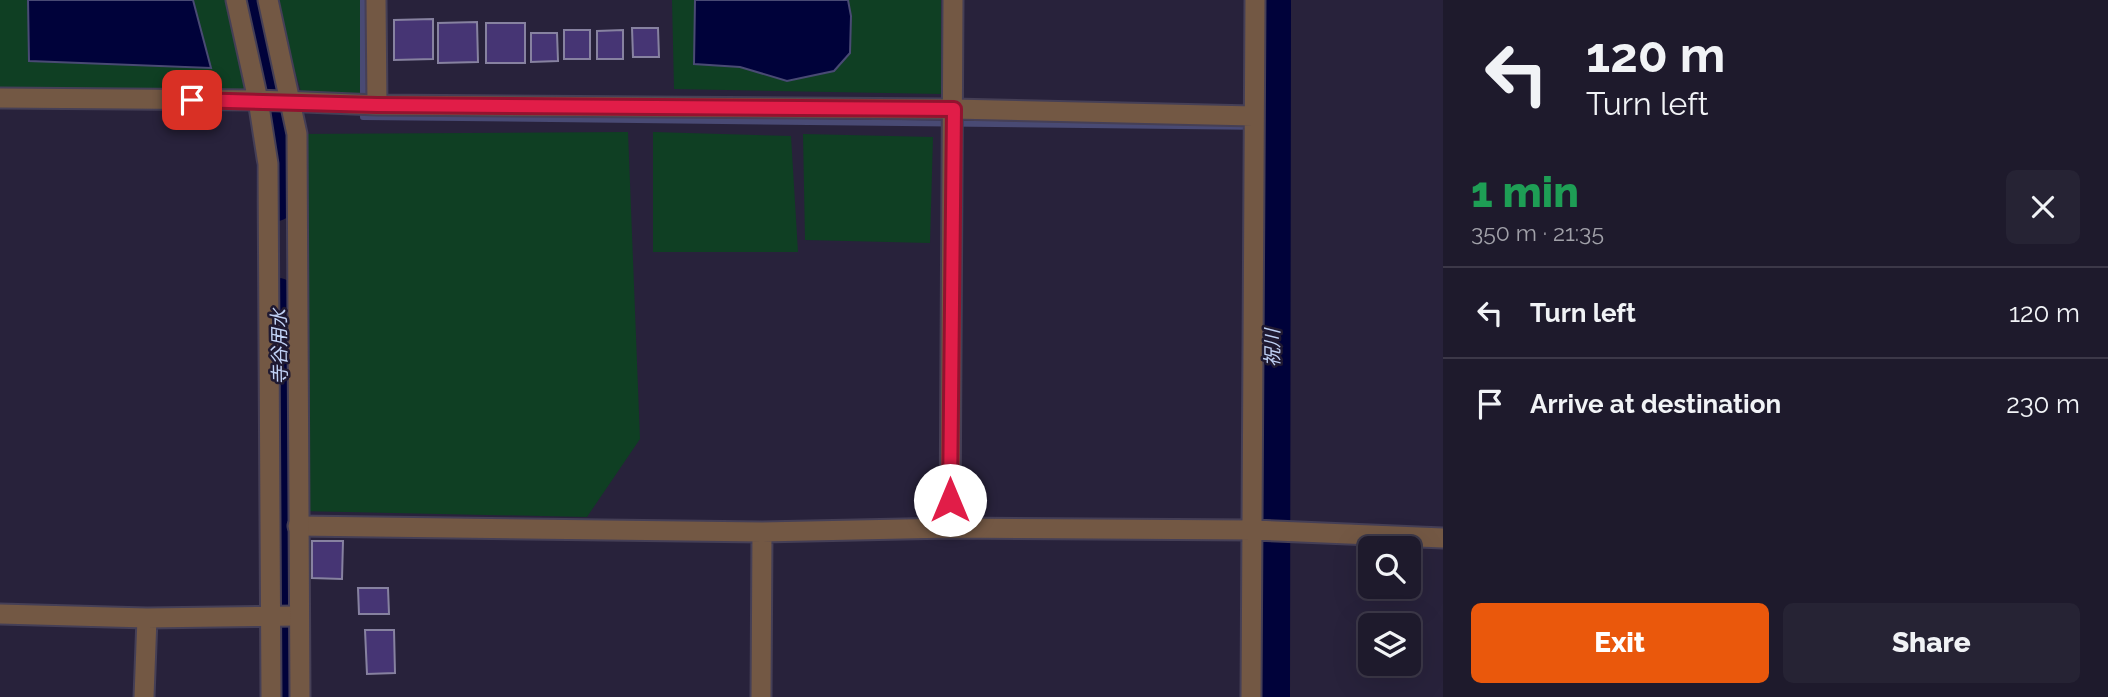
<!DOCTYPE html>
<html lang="en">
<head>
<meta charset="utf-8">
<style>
	:root { --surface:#1e1a2c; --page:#262334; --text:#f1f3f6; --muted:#a1a1a9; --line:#3c3848; --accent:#ea580c }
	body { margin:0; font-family:Raleway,"Noto Sans JP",sans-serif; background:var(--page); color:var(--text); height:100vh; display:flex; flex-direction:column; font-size:26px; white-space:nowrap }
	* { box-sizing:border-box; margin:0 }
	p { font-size:23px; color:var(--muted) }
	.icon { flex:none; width:38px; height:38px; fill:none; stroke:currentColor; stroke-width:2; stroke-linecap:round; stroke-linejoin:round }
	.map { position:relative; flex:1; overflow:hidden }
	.details { display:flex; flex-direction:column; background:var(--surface); width:665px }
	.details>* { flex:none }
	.top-card { background:#1e1a2c; color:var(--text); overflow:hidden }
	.buttons { position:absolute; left:1358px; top:536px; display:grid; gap:14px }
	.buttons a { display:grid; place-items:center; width:63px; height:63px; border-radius:10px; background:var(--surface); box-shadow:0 7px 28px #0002,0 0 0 2px var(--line); font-size:35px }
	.pin { position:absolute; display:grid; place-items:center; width:60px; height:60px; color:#fff; margin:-30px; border-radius:14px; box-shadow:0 4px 10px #0006 }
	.me { position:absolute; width:77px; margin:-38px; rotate:0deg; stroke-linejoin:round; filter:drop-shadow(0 0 5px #0008) }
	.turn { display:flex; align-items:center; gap:24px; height:147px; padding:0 28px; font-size:32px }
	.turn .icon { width:91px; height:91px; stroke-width:2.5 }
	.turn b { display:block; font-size:49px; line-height:60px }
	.round { display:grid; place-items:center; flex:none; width:74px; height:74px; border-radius:10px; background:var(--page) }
	.head { display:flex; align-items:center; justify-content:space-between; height:119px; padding:0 28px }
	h1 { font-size:42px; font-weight:800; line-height:52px; color:#1e9e55 }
	.cta { display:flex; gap:14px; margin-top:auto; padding:14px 28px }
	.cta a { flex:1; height:80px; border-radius:10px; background:var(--accent); color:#fff; font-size:28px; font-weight:800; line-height:80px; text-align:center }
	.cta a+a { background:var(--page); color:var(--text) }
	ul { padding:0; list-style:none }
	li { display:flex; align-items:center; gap:21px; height:91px; padding:0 28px; border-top:2px solid var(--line) }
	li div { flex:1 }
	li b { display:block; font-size:26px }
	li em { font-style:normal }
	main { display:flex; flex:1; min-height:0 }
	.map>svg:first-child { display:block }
	.green { fill:#0f3f23 }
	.water { fill:#00023a; stroke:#494a74; stroke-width:2 }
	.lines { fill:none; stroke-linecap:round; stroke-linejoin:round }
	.stream { stroke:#494a74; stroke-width:6 }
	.river { stroke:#00023a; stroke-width:38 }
	.building { fill:#463574; stroke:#8782a0; stroke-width:2 }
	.minor-casing { stroke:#453f56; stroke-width:23 }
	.tertiary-casing { stroke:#453f56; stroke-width:23 }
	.minor { stroke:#735844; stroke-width:19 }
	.tertiary { stroke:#735844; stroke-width:19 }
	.route-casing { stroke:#92132f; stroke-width:18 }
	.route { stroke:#e11d48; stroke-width:12 }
	.labels { text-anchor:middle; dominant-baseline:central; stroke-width:5; stroke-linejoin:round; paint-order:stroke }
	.water-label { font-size:19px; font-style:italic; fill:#c0d1f5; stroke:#1f1931 }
</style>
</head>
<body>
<main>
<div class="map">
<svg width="1443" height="697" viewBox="0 0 1443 697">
	<rect width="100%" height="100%" fill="#28223b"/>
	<path class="green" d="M0,0H229L248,100L0,98Z
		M273,0H376L377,105L304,101Z
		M672,0H941V94L674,89Z
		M628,132L640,439L587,517L299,511L297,134Z
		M653,132L791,136L798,252H653Z
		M803,134L933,137L930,243L805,240Z"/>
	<path class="water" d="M28,0H193L211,68L29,61Z
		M695,0H848L851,16L850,53L834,71L787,81L740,67L694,64Z"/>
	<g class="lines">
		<path class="stream" d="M363,0V117L1271,127"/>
		<path class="river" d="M252,0L266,60L275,122L276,202
			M278,297L285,697
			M1271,697L1272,0"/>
	</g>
	<path class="building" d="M433,19V59L394,60V20Z
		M477,22L478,62L438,63V23Z
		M486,23H525V63H486Z
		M632,28H658L659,57H633Z
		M564,30H590V59H564Z
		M623,30V59H597V31Z
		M531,33H557L558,61L531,62Z
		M312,541H343L342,579L312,578Z
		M358,588H388L389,614H359Z
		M365,630H394L395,673L367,674Z"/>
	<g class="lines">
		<g class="minor-casing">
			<path id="minor" d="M236,0L258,100L268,164L271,697
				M376,0L377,105
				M0,98L258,100L377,105L954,109L1253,116
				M298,526L762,532L950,528L1254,530L1443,538
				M950,528L953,0
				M0,614L147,618L299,616
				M144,697L147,618
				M761,697L762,532
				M1251,697L1255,0"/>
		</g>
		<g class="tertiary-casing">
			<path id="tertiary" d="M268,0L297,134L300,697"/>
		</g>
		<use href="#minor" class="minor"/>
		<use href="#tertiary" class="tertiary"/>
	</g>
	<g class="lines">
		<g class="route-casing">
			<path id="route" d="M192,100L377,105L954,109L950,500"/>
		</g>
		<use href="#route" class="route"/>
	</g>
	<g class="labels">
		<g class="water-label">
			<text transform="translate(279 347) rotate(-91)">寺谷用水</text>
			<text transform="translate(1272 348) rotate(-90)">祝川</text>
		</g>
	</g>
</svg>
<div class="buttons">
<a><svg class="icon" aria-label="search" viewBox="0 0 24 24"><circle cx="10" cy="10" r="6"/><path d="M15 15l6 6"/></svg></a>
<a><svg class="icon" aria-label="layers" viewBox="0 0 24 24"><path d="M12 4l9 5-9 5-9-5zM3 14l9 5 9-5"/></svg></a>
</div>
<div class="pin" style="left:192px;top:100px;background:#d93025"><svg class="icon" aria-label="arrive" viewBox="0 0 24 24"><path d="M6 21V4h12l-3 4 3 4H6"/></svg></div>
<svg class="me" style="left:950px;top:500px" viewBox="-20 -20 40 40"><circle r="19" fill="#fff"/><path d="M0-13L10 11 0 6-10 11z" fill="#e11d48"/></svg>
</div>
<section class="details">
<div class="top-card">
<div class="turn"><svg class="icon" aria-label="left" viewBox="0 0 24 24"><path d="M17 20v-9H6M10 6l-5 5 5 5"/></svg><div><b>120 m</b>Turn left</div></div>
</div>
<div class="head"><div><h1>1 min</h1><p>350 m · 21:35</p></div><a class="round"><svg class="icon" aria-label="close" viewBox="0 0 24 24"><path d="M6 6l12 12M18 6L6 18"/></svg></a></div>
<ul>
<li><svg class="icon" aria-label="left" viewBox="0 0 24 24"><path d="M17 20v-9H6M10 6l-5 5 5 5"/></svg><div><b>Turn left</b></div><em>120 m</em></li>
<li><svg class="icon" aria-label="arrive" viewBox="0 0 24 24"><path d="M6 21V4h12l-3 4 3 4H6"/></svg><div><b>Arrive at destination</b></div><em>230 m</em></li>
</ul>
<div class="cta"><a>Exit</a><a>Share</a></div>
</section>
</main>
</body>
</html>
